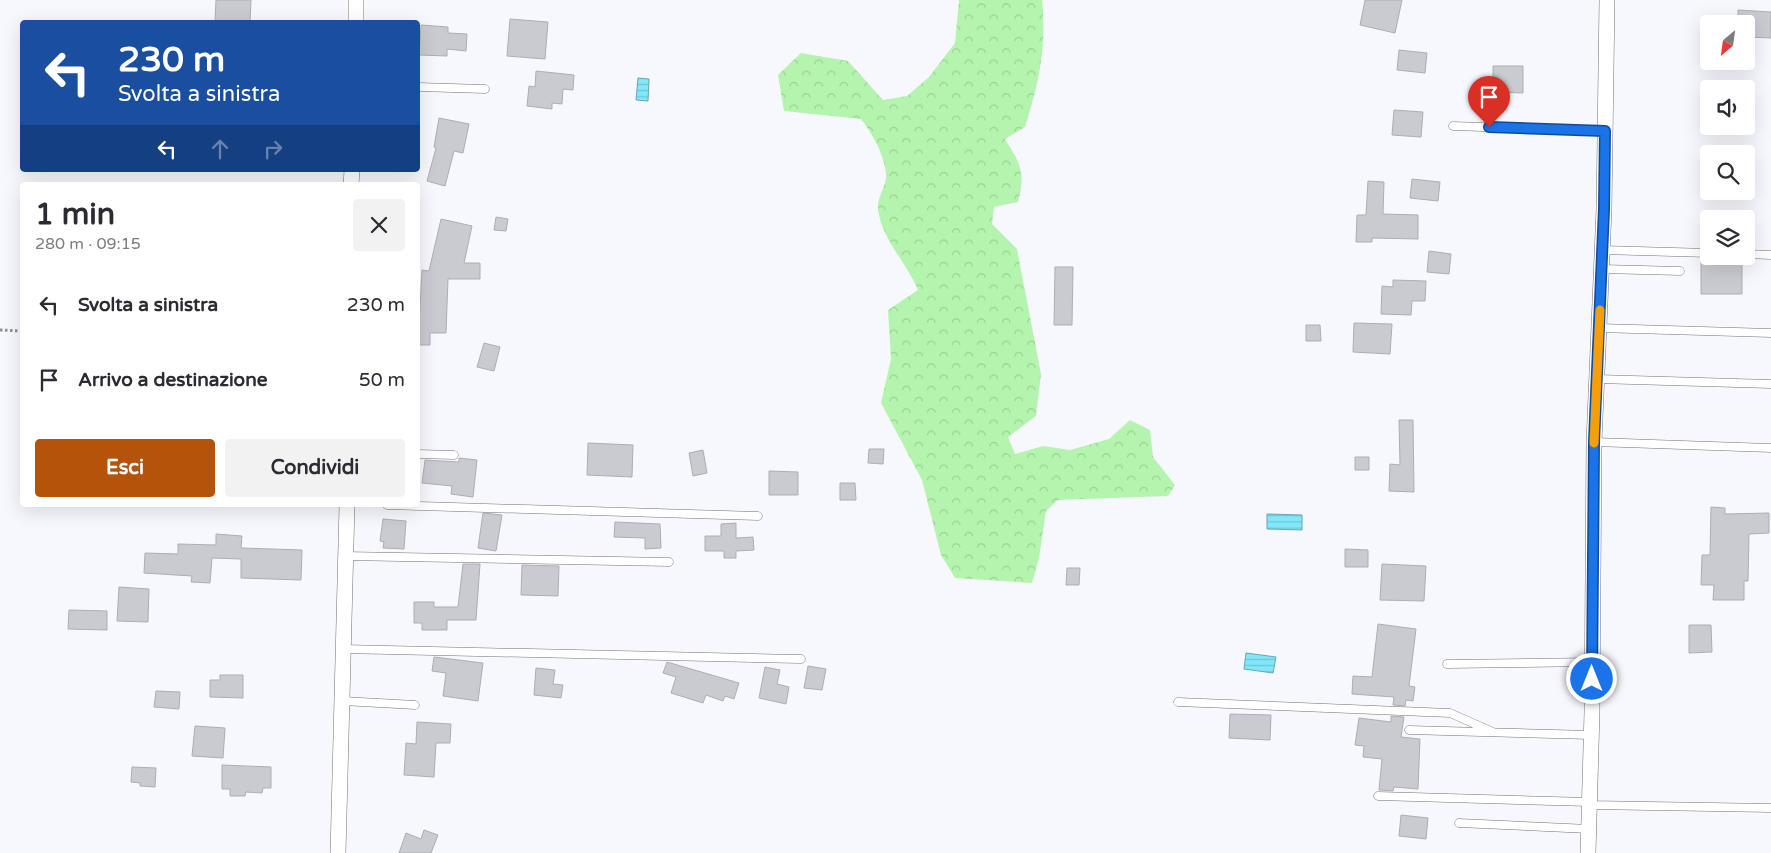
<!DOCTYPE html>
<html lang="it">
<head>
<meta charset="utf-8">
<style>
	:root { --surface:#fff; --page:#f2f2f3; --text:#2b2b33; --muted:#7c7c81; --accent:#b45309 }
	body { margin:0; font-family:"Varela Round",sans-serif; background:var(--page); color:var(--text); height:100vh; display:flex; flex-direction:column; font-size:19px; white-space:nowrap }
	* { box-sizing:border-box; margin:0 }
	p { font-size:16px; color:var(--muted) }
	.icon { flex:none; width:28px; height:28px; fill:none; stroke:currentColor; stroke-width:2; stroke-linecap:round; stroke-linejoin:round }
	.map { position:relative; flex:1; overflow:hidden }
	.panel { position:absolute; left:20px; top:182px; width:400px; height:325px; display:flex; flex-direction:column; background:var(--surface); border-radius:5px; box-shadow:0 5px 20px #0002 }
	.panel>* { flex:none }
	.hud { position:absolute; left:20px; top:20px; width:400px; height:152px; border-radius:5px; box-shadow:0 5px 20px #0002; background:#1a4fa0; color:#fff; overflow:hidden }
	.needle { width:32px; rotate:209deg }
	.buttons { position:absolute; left:1700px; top:15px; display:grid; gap:10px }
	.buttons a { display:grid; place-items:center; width:55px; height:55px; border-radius:5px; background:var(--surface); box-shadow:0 5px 20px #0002; font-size:25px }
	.pin { position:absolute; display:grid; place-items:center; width:42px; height:42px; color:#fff; margin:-51px -21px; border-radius:50% 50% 50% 0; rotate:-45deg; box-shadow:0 0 5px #0007 }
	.pin .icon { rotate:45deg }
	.me { position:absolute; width:55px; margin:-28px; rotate:0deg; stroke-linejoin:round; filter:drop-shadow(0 0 4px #0008) }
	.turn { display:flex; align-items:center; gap:18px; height:105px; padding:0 15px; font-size:22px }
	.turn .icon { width:65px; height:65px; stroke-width:2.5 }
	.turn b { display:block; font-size:35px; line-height:42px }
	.lanes { display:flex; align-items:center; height:48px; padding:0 15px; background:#0003; justify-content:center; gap:25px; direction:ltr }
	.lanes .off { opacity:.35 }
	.round { display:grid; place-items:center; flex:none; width:52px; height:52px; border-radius:5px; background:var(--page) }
	.head { display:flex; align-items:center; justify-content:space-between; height:85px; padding:0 15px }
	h1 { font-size:30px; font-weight:700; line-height:38px }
	.action { display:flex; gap:10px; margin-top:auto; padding:10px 15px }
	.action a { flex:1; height:58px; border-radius:5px; background:var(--accent); color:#fff; font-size:20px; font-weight:700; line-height:58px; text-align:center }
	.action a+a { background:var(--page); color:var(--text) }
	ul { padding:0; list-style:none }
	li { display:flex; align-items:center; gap:15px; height:75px; padding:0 15px }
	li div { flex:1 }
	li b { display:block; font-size:19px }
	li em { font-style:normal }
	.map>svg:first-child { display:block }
	.forest { fill:url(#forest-crowns) }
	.water { fill:url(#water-rules); stroke:#61a9b6 }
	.building { fill:#cacad1; stroke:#adadb4 }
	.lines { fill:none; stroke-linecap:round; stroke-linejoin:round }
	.service-casing { stroke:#727278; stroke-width:9 }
	.minor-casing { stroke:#727278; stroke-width:16 }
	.path { stroke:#909095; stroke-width:3; stroke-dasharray:2.5 2.5; stroke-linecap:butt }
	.service { stroke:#fff; stroke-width:8 }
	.minor { stroke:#fff; stroke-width:15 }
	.route-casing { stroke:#114b97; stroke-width:12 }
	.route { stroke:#1a73e8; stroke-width:9 }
	.slow { stroke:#f59e0b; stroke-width:9 }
</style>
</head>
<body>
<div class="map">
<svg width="1771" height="853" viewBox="0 0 1771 853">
	<defs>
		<pattern id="forest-crowns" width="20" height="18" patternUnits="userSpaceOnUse" patternTransform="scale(1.25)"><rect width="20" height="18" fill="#b5f4af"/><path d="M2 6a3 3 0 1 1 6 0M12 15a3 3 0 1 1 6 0" fill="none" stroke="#9bd096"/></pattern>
		<pattern id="water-rules" width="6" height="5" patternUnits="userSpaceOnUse" patternTransform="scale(1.25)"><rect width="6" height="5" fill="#81e7f9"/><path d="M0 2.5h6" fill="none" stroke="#6fc5d5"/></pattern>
	</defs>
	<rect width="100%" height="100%" fill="#f7f7fe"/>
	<path class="forest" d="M959,0H1042C1047,46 1039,83 1025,127L1005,139C1020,163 1026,172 1018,202L994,207L992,224L1017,249L1041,374L1036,416L1008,437L1015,454L1043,446L1070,450L1109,439L1130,420L1150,430L1153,457L1175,485L1168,496L1058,500L1046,511L1039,558L1032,583L955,578L941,555L922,480L881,403L891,359L888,310L918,290C907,263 880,237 878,208C877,198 885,188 886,178C887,159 872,133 861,119L784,111L778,75L801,53L848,61L883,100L907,96L929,77L955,43Z"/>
	<path class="water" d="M638,78L649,79L648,101L636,100Z
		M1267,514L1302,515V530L1267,529Z
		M1246,653L1276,657L1273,673L1244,669Z"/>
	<path class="building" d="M216,0H251L250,22H215Z
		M1365,0H1402L1395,33L1360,25Z
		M1738,10L1771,12V38L1746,37V24H1738Z
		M510,19L548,22L545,59L507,56Z
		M421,25L448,27V33L467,34L466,51L447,49V56L419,55Z
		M1399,50L1427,53L1425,73L1397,70Z
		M1493,66H1523V93L1493,92Z
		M536,71L574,75L573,90L563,89L562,104L552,103V109L527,106L529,86L535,87Z
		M1394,110L1423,112L1421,137L1392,135Z
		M439,118L469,124L463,153L454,151L445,186L427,181L436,148L434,147Z
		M1412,179L1440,182L1438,201L1410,198Z
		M1368,181L1384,182L1383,214L1418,215V239L1372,238V242H1356L1357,215H1366Z
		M496,217L508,219L506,231L494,230Z
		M441,219L472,226L464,263H480V279H448L446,333H430V345H418L422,270L429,271Z
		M1429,251L1451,254L1449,274L1427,272Z
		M1701,259L1742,260V294H1701Z
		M1055,267H1073L1072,325H1054Z
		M1393,280L1426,281L1425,301H1412L1411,315L1381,314L1382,286L1393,287Z
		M1354,323L1392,324L1390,354L1353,352Z
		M1306,325H1320L1321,341H1306Z
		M484,343L500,347L494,371L477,367Z
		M1399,420H1413L1414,492L1389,491L1390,464L1400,465Z
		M588,443L633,445L632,477L587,475Z
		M869,449H884L883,464L868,463Z
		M703,450L707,473L693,476L689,453Z
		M1355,457H1369V470H1355Z
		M459,458L477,460L473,497L451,494L452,486L422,483L425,460L459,462Z
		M769,471L798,472V495H769Z
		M840,483H855L856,500H840Z
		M1711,507L1725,508V514L1769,513V533L1749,534L1748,581H1744V600H1713L1714,585H1701L1702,555H1710Z
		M483,513L502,515L496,551L478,548Z
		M383,519L406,521L404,549L383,548L384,542L380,541Z
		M615,522L660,524L661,548L645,549V538L614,537Z
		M736,523V538L753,537L754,550L736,551V558H724V551H705V536H721V524Z
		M216,534L242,536L241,548L302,550L301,580L241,578V559L212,558L210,583L191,582L192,576L144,573L145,553L178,554V544L216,545Z
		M1345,549L1368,550V567H1345Z
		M463,564H480L476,620H447V630H422V623H414V602H434V607H458Z
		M1382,564L1426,566L1424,601L1380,600Z
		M522,565L559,566L558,596L521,595Z
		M1067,568H1080L1079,585H1066Z
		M119,587L149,589L148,622L117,621Z
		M69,610L107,611V630L68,629Z
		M1378,624L1416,629L1409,686L1415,687L1413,701L1406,700L1405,706L1393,705L1394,697L1352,694L1353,676L1372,677Z
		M1689,625H1711L1712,652L1689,653Z
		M434,657L483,663L478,701L443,696L446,673L432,671Z
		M667,662L739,683L734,699L725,696L723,701L706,695L703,703L671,693L676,677L663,673Z
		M808,666L826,669L822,690L804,688Z
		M765,667L780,670L777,684L789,687L786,704L759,698Z
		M536,668L555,670L553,684L563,685L561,698L534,695Z
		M220,675H243V698L210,697V680H220Z
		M156,691L180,692L179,709L154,707Z
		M1230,714L1271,715L1270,740L1229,738Z
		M1391,716L1404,717L1401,737L1420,739L1418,789L1394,787L1393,791L1379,790L1382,759L1363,757L1364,746L1355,745L1359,718L1391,722Z
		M417,722L451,724L450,743H436L434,777L404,775L406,743L416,744Z
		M195,726L225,728L223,758L192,756Z
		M222,765L271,767V788H263L262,793L246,792L245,796H230V789H222Z
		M132,767L156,768L155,787L140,786V783L131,782Z
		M1401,815L1428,818L1426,839L1399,836Z
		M424,830L438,835L431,853H399L406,833L421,839Z"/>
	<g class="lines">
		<g class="service-casing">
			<path id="service" d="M418,87L485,89
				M1453,126L1605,131
				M1602,250L1709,253
				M1746,254L1771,255
				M1602,269L1680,271
				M1599,328L1771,333
				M1597,379L1771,384
				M1594,442L1771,448
				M418,454L454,455
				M387,505L758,516
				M345,556L669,562
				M343,649L801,659
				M1447,664L1593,662
				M343,701L415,705
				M1178,702L1450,713L1493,732
				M1409,730L1592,735
				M1378,796L1590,802
				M1590,805L1771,808
				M1459,823L1589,829"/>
		</g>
		<g class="minor-casing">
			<path id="minor" d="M356,22V0
				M351,185L352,170
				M338,853L347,505
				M1588,853L1592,712L1594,442L1604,209L1607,0"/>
		</g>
		<path class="path" d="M0,330L22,331"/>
		<use href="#service" class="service"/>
		<use href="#minor" class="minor"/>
	</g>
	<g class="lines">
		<g class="route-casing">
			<path id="route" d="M1489,127L1605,131L1604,209L1594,442L1592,679"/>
		</g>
		<use href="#route" class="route"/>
		<path class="slow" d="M1594,443L1600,310"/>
	</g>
</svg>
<div class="buttons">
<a><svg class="needle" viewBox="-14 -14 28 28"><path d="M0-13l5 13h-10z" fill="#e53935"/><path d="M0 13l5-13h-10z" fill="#7c7c81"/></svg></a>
<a><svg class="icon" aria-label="sound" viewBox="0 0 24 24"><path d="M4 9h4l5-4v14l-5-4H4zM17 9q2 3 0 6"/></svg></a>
<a><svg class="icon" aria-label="search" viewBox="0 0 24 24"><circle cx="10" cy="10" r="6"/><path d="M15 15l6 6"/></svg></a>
<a><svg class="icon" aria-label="layers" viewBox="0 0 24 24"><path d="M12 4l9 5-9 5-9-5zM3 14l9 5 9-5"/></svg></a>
</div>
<div class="pin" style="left:1489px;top:127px;background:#d93025"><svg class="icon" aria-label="arrive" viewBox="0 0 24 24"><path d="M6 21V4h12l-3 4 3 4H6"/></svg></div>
<svg class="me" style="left:1592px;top:679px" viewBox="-20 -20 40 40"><circle r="17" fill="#1a73e8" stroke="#fff" stroke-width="3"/><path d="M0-11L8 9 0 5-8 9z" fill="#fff"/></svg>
<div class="hud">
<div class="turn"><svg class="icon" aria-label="left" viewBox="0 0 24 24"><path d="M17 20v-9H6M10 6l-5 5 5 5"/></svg><div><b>230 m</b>Svolta a sinistra</div></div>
<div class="lanes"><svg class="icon" aria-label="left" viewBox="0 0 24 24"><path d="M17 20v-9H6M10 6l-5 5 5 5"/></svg><svg class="icon off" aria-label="ahead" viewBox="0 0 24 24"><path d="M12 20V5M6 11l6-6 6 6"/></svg><svg class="icon off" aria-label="right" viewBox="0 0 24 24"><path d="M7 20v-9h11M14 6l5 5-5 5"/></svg></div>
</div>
<section class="panel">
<div class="head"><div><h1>1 min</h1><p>280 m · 09:15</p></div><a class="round"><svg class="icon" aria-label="close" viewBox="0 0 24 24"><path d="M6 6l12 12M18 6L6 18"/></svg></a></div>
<ul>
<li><svg class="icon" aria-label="left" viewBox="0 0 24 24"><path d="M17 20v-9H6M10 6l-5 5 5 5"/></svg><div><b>Svolta a sinistra</b></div><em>230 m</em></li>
<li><svg class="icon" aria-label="arrive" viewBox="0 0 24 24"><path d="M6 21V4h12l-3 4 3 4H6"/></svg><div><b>Arrivo a destinazione</b></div><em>50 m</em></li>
</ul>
<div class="action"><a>Esci</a><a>Condividi</a></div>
</section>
</div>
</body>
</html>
